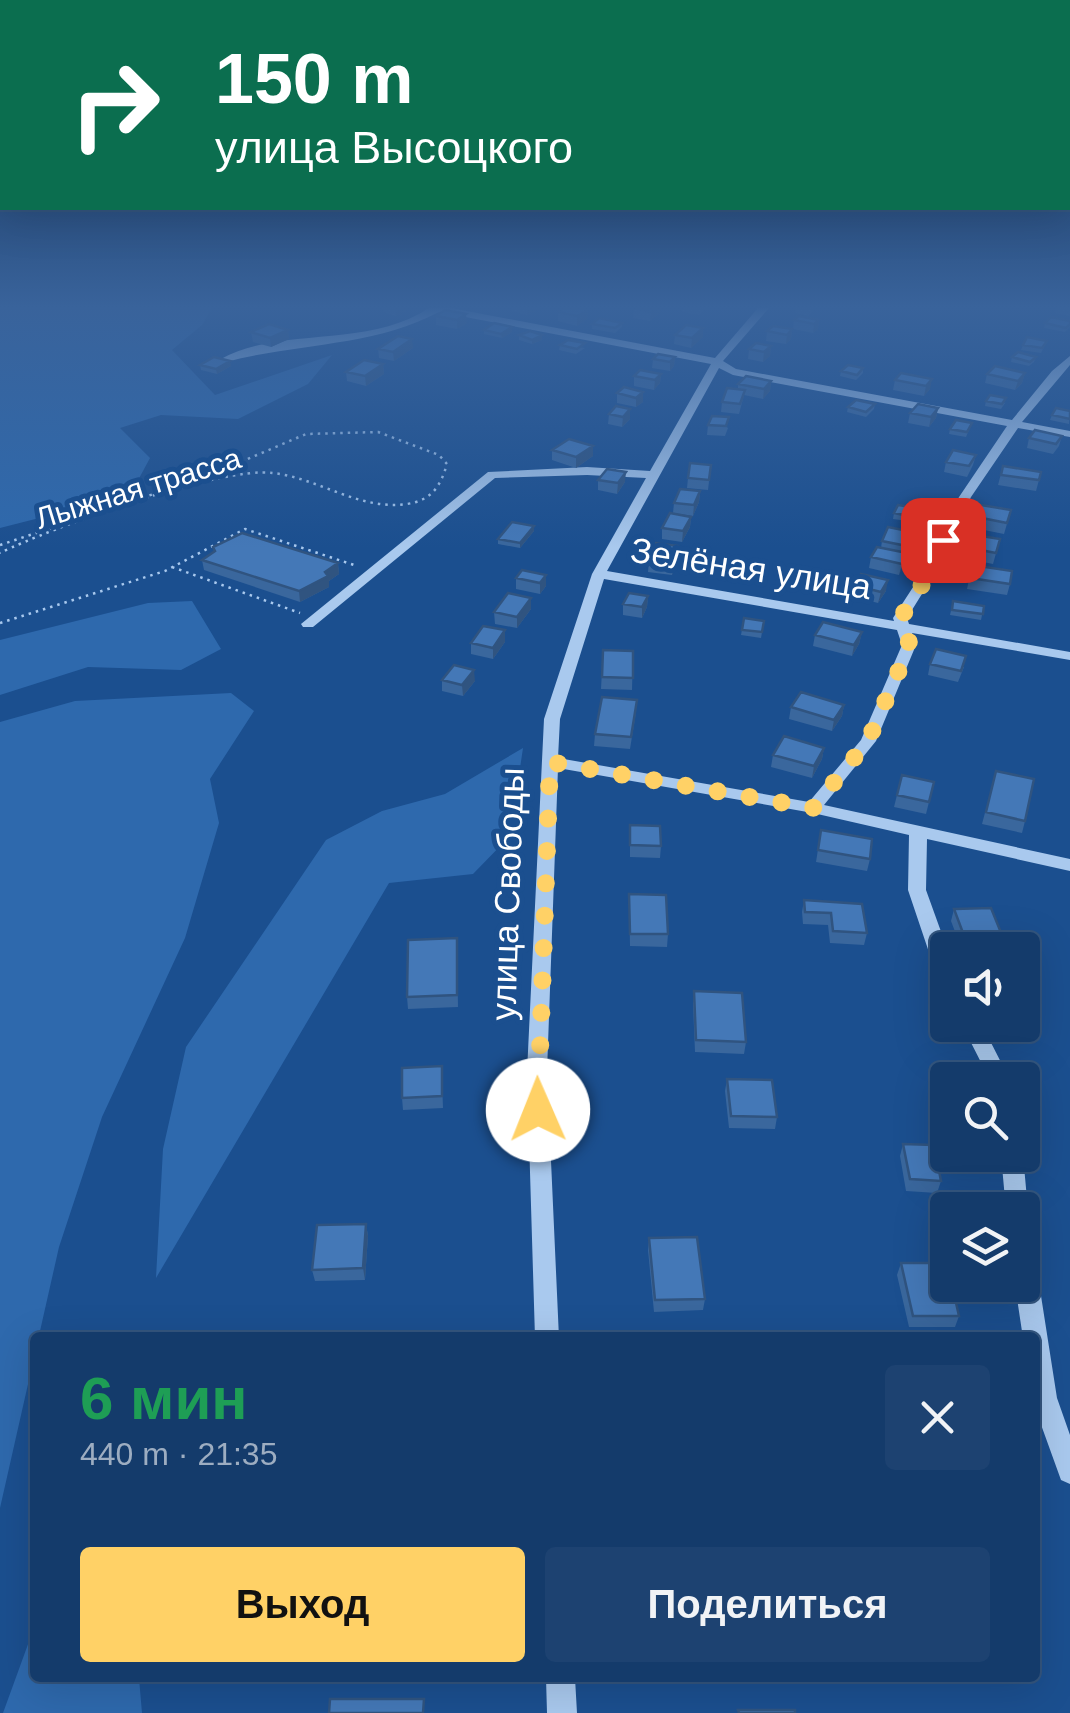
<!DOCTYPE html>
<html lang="ru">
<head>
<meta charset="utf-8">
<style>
	:root { --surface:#143b6b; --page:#1d4271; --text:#f1f3f6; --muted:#9dadc1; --line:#33557e; --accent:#ffd166 }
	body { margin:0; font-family:Arial,sans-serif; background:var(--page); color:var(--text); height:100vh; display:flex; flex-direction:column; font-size:38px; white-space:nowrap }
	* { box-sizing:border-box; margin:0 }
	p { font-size:32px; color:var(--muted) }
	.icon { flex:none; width:55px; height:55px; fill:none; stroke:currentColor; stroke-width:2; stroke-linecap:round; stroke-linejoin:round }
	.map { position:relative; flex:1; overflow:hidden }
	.details { position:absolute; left:30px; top:1332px; width:1010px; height:350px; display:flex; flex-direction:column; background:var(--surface); border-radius:10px; box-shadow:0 10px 40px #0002,0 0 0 2px var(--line) }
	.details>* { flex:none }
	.guide { position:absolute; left:0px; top:0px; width:1070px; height:210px; box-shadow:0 10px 40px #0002,0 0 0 2px var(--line); background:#0b6e4f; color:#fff; overflow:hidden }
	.tools { position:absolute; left:930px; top:932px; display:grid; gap:20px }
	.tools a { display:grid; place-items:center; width:110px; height:110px; border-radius:10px; background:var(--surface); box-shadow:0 10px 40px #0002,0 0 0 2px var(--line); font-size:50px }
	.pin { position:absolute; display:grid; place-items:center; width:85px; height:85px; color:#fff; margin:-42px; border-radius:20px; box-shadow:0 5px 15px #0006 }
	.me { position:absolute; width:110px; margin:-55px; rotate:359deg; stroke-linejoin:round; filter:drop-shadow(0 0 8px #0008) }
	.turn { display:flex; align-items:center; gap:35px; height:210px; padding:0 50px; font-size:45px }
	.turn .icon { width:130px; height:130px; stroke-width:2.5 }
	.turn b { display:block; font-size:70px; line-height:85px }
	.round { display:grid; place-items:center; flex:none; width:105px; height:105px; border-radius:10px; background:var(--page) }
	.head { display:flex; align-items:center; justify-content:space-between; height:170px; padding:0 50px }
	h1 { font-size:60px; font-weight:600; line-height:75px; color:#1e9e55 }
	.button { display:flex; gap:20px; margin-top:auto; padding:20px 50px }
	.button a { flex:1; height:115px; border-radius:10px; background:var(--accent); color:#111; font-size:40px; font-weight:600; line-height:115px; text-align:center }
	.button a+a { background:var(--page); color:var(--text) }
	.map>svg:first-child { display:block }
	.green { fill:#2e69ad }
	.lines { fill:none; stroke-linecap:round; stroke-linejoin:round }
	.path { stroke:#a9c9ee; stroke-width:2.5; stroke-dasharray:2.5 5; stroke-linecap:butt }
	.minor { fill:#a9c9ee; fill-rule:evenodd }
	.wall { fill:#3a679d }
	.shaded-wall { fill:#305480 }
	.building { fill:#4478b7; stroke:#305480; stroke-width:2.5 }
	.route { stroke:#ffd166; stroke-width:18; stroke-dasharray:0 32.4 }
	.labels { text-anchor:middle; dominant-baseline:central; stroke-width:10; stroke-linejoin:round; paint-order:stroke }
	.far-street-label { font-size:30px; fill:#fff; stroke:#1b4f8f }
	.street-label { font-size:35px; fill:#fff; stroke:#1b4f8f }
</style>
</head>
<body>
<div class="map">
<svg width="1070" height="1713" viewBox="0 0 1070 1713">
	<rect width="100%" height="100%" fill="#1b4f8f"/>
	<path class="green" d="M0,308H212L202,325L172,350L215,395L332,355L308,384L238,419L161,415L120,428L150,458L136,484L55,514L0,528Z
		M192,601L221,649L181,670L88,667L0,695V640L148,603Z
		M231,693L254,711L210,779L219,823L185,938L102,1117L59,1247L0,1508V722L75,701Z
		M523,748L510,836L473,874L389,883L156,1278L163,1149L186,1047L326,840L382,811L445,794Z
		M35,1625V1678H139L142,1713H3Z"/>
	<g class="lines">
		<path class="path" d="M0,545L208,476L306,434L378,432L439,455L447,464C440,487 432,500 407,504C360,511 318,478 273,473C220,466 51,528 0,553
			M172,567L300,613
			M0,623L165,571L245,529L357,566"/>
		<path class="minor" d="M429,308H451L715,358L758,308H769L723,361L736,369L1012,420L1052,371L1070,356V365L1022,422L1070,431V437L1018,428L971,497L930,581L907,618L909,624L1070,652V660L912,633L916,645L876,741L824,805L1070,859V871L927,839L926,890L948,951V986L941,984L938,979L908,890L909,835L813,813L558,768L547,1072L559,1338H535L527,1072L544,719L592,574L646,478L587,475L495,478L313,627H303L301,624L488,472L587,467L650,471L711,364L439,312C373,347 297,343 226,362L221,359C279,326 368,349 429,308ZM719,368L733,375L1007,426L959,497L917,581L893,618L894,621L607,571ZM604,579L897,630L902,645L861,740L809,802L558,758L560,719Z
			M962,1025H982L1010,1080H990Z
			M1001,1155H1023L1028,1210L1025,1217L1022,1218V1210H1006Z
			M1022,1241L1030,1244L1034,1251L1057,1398L1070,1435V1484L1061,1480L1035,1408V1338H1023L1015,1285H1022Z
			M546,1678H575L577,1713H547Z"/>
	</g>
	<path class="wall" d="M382,308H406V311L396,316L383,312Z
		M512,308H539V309L527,315L512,311Z
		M683,308H707L699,315L682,312Z
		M796,308H814L809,316L795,313Z
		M1057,308H1070V316L1055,313Z
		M634,309L661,312L650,321L633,318Z
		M588,310L587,319L577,326L558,321V312Z
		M436,316L467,323L457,329L436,325Z
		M794,320H819L818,329L813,333L793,329Z
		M1070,321V327L1065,332L1044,328L1045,323Z
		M622,323V327L615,333L592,329V324Z
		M512,327V332L502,338L484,334V330Z
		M703,328V337L691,348L674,344L675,335Z
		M792,329L791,339L786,344L766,341L767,331Z
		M288,330L289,339L271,347L253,342L251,332Z
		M519,335H542V340L532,344L519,340Z
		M1047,341L1041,353L1021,350L1023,345Z
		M560,345L585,348L576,354L559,350Z
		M771,346L770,356L763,362L748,359L749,349Z
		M413,348L394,361L379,358L378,349Z
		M675,357L674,366L670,371L652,368L653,359Z
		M1012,357H1036L1034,362L1029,366L1011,362Z
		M383,364L384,374L366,386L347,381L346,372Z
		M200,365L231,366L217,374L201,370Z
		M863,368V373L856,380L840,376L841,371Z
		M901,373L930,389L924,396L893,390L895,380Z
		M1025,373L1022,383L1015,390L985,383L987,374Z
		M661,374L660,383L654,390L634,386V376Z
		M771,381L770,391L763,399L744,395L739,414L721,412L722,402L738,389V384Z
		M624,387L643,402L636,407L617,403V393Z
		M986,401L1005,403L1001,409L985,406Z
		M875,404L874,409L866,417L847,412L848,407Z
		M938,408L936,418L929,427L908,423L910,413Z
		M1070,411L1069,424L1050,420L1052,415Z
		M609,414L630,419L622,427L608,424Z
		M712,416L728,428L725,436L707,435L708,425Z
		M972,423L966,437L949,434L950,429Z
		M1062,436L1059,446L1053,454L1027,448L1029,438Z
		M593,446V456L576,468L552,460V450Z
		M976,455L973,465L967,477L944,472L946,462Z
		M711,465L708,490L687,488L688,478Z
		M1003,466L1039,480L1036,491L998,485Z
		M598,480L625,482L617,494L598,490Z
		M700,491L699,502L693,516L673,513L674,503Z
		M1011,510L1004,534L974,528L977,517Z
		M894,513L917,514L914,522L893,519Z
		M691,517L690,527L682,542L662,539V528Z
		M534,531L520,548L498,544V539Z
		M969,534L1000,539L993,564L963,558Z
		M882,541L911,543L899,575L869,568L871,557L881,548Z
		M213,547L338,563L339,574L329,581V587L300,602L204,570L202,560L214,552Z
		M677,557L672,575L648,572L649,561Z
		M972,565L1010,584L1007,595L967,589Z
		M546,575V586L540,594L516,589V578Z
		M853,585L886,591L878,603L851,596Z
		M648,596L647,607L642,618L623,615V604Z
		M953,601L984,606L981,620L950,615Z
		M531,609L517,628L495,624L494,612Z
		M744,618L764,621L761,638L741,635Z
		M862,632L859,644L852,656L813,646L815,635Z
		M505,642L493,659L471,654V643Z
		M603,650L633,651L632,690L601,689Z
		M930,664L964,667L958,682L928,675Z
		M442,680L475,681L463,696L442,691Z
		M844,705L842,716L832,731L789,719L791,707Z
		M636,712L630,749L594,746L595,734Z
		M824,748L822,759L812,778L771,767L773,755Z
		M996,771L1025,821L1022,833L982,824Z
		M902,775L934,782L926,814L894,807Z
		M630,825L661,846L660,858L630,857Z
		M821,830L870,859L867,871L816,862Z
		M629,894L668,934L667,947L630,946Z
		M804,900L867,933L864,945L830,943L828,925L803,924L802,912Z
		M954,909L1004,940L1000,950H962L951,921Z
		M457,938L458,1007L408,1009L407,997Z
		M694,991L746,1042L744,1054L695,1052L693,1004Z
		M442,1078L443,1108L403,1110L402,1098Z
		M727,1079L777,1117L775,1129L729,1128L725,1091Z
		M903,1144L941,1181L937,1193L906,1191L900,1156Z
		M366,1224L368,1236L365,1280L315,1281L312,1270Z
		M649,1238L705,1299L703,1310L654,1312L648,1250Z
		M901,1263L959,1316L955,1327H909L897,1275Z"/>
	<path class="shaded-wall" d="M395,308H406V311L396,316Z
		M531,308L539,309L527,315V310Z
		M655,308H661V312L650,321L651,312Z
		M588,310L587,319L577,326V316Z
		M466,314L467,323L457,329V320Z
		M819,320L818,329L813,333L814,324Z
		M512,327V332L502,338L501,334Z
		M703,328V337L691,348L692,338Z
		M792,329L791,339L786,344L787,335Z
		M288,330L289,339L271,347L270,338Z
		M542,335V340L532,344V340Z
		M412,339L413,348L394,361L393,352Z
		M771,346L770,356L763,362L764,352Z
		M675,357L674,366L670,371V362Z
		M230,361L231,366L217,374L216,369Z
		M383,364L384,374L366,386L365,376Z
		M1025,373L1022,383L1015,390L1018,381Z
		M661,374L660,383L654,390L655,380Z
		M932,379L930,389L924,396L926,386Z
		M771,381L770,391L763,399L764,389Z
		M643,392V402L636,407V398Z
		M938,408L936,418L929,427L931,417Z
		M630,409V419L622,427L623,417Z
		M593,446V456L576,468V457Z
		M626,472L625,482L617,494L618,483Z
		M700,491L699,502L693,516L694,505Z
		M691,517L690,527L682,542L683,531Z
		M534,526V531L520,548V543Z
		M913,532L904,564L899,575L907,546Z
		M678,546L677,557L672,575L673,564Z
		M338,563L339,574L329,581V587L300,602L299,591Z
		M546,575V586L540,594V583Z
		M888,580L886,591L878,603L881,592Z
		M648,596L647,607L642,618V607Z
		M531,598V609L517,628V617Z
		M505,630V642L493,659V648Z
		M862,632L859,644L852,656L854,645Z
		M474,670L475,681L463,696L462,685Z
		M844,705L842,716L832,731L834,720Z
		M824,748L822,759L812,778L814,766Z
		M366,1224L368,1236L365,1280L363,1268Z"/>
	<path class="building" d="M564,308H580L588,310L577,316L558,312Z
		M635,308H655L651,312Z
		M445,310L466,314L457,320L436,316Z
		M799,316L819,320L814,324L794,320Z
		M1051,317L1070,321V324L1066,328L1045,323Z
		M599,318L622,323L615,328L592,324Z
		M494,323L512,327L501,334L484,330Z
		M269,324L288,330L270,338L251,332Z
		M686,325L703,328L692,338L675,335Z
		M773,326L792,329L787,335L767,331Z
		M530,331L542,335L532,340L519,335Z
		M398,336L412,339L393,352L378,349Z
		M1027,337L1047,341L1042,348L1023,345Z
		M568,340L585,343L577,349L560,345Z
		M756,343L771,346L764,352L749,349Z
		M1018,352L1036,357L1030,362L1012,357Z
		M658,354L675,357L670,362L653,359Z
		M214,357L230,361L216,369L200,365Z
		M364,360L383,364L365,376L346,372Z
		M848,365L863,368L857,375L841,371Z
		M995,366L1025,373L1018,381L987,374Z
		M640,370L661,374L655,380L634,376Z
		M901,373L932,379L926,386L895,380Z
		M746,376L771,381L764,389L738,384Z
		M624,387L643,392L636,398L617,393Z
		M727,388L745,390L740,404L722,402Z
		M990,395L1006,398L1002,404L986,401Z
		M856,400L875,404L866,412L848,407Z
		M918,404L938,408L931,417L910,413Z
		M616,406L630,409L623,417L609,414Z
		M1056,408L1070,411V419L1052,415Z
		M712,416L729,417L726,426L708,425Z
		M956,420L972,423L967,432L950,429Z
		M1035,430L1062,436L1056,444L1029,438Z
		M569,439L593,446L576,457L552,450Z
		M953,450L976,455L969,466L946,462Z
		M690,463L711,465L709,480L688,478Z
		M1003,466L1041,472L1039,480L1001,475Z
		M607,469L626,472L618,483L598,480Z
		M680,489L700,491L694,505L674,503Z
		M898,505L918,508L915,517L894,513Z
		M981,505L1011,510L1007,523L977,517Z
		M670,513L691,517L683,531L662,528Z
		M512,522L534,526L520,543L498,539Z
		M888,527L913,532L907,546L882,541Z
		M242,533L338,563L325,572L328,576L299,591L202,560L215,551L213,547Z
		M969,534L1000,539L996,553L965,547Z
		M655,543L678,546L673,564L649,561Z
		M877,547L907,553L902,564L871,557Z
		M972,565L1012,571L1010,584L970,578Z
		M522,570L546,575L540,583L516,578Z
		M861,574L888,580L881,592L853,585Z
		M508,593L531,598L517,617L494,612Z
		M629,593L648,596L642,607L623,604Z
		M953,601L984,606L983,614L952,610Z
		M744,618L764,621L762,632L742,630Z
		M823,622L862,632L854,645L815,635Z
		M483,626L505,630L493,648L471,643Z
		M936,649L966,656L961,671L930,664Z
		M603,650L633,651V678L602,677Z
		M454,665L474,670L462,685L442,680Z
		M801,692L844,705L834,720L791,707Z
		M602,697L637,700L631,737L595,734Z
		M784,736L824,748L814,766L773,755Z
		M996,771L1034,779L1025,821L986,812Z
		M902,775L934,782L929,802L897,795Z
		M630,825L660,826L661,846L630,845Z
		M821,830L872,839L870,859L818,850Z
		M629,894L666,895L668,934H630Z
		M804,900L862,904L867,933L833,931L831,913L805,912Z
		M991,908L1004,940L966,941L954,909Z
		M457,938V995L407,997L408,940Z
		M694,991L742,993L746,1042L696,1040Z
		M442,1066V1096L402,1098V1068Z
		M727,1079L772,1080L777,1117L731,1116Z
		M903,1144L934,1145L941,1181L910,1179Z
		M366,1224L363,1268L312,1270L317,1225Z
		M697,1237L705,1299L655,1300L649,1238Z
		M901,1263H946L948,1285H952L959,1316H913Z
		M330,1699H424L423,1713H329Z
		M738,1710H795V1713H739Z"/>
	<linearGradient id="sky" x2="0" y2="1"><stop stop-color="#0f2b4f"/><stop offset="0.56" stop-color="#39639b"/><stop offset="1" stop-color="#39639b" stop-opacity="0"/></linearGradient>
	<rect width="1070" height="548" fill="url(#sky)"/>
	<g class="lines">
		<path class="route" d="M538,1110L550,762L813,808L868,741L910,645L900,618L916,597L943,540"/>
	</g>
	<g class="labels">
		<g class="far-street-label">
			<text transform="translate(138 488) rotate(-17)">Лыжная трасса</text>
		</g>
		<g class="street-label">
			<text transform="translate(751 568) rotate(9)">Зелёная улица</text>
			<text transform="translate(507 894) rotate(-88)">улица Свободы</text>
		</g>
	</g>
</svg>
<div class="tools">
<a><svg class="icon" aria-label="sound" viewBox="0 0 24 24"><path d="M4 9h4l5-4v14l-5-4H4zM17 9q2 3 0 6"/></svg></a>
<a><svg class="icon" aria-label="search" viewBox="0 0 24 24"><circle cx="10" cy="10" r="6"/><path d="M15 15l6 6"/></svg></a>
<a><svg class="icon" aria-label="layers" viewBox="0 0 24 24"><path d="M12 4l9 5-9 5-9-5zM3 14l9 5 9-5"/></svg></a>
</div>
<div class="pin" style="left:943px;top:540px;background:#d93025"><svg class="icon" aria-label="arrive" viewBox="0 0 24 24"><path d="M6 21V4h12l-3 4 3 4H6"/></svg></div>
<svg class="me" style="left:538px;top:1110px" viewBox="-20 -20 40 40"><circle r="19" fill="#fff"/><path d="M0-13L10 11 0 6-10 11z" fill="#ffd166"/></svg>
<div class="guide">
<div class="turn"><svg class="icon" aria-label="right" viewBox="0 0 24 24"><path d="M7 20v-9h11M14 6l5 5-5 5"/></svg><div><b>150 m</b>улица Высоцкого</div></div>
</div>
<section class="details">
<div class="head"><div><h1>6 мин</h1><p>440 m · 21:35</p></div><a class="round"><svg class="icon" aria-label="close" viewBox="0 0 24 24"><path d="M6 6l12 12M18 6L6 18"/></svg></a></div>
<div class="button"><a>Выход</a><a>Поделиться</a></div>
</section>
</div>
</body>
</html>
